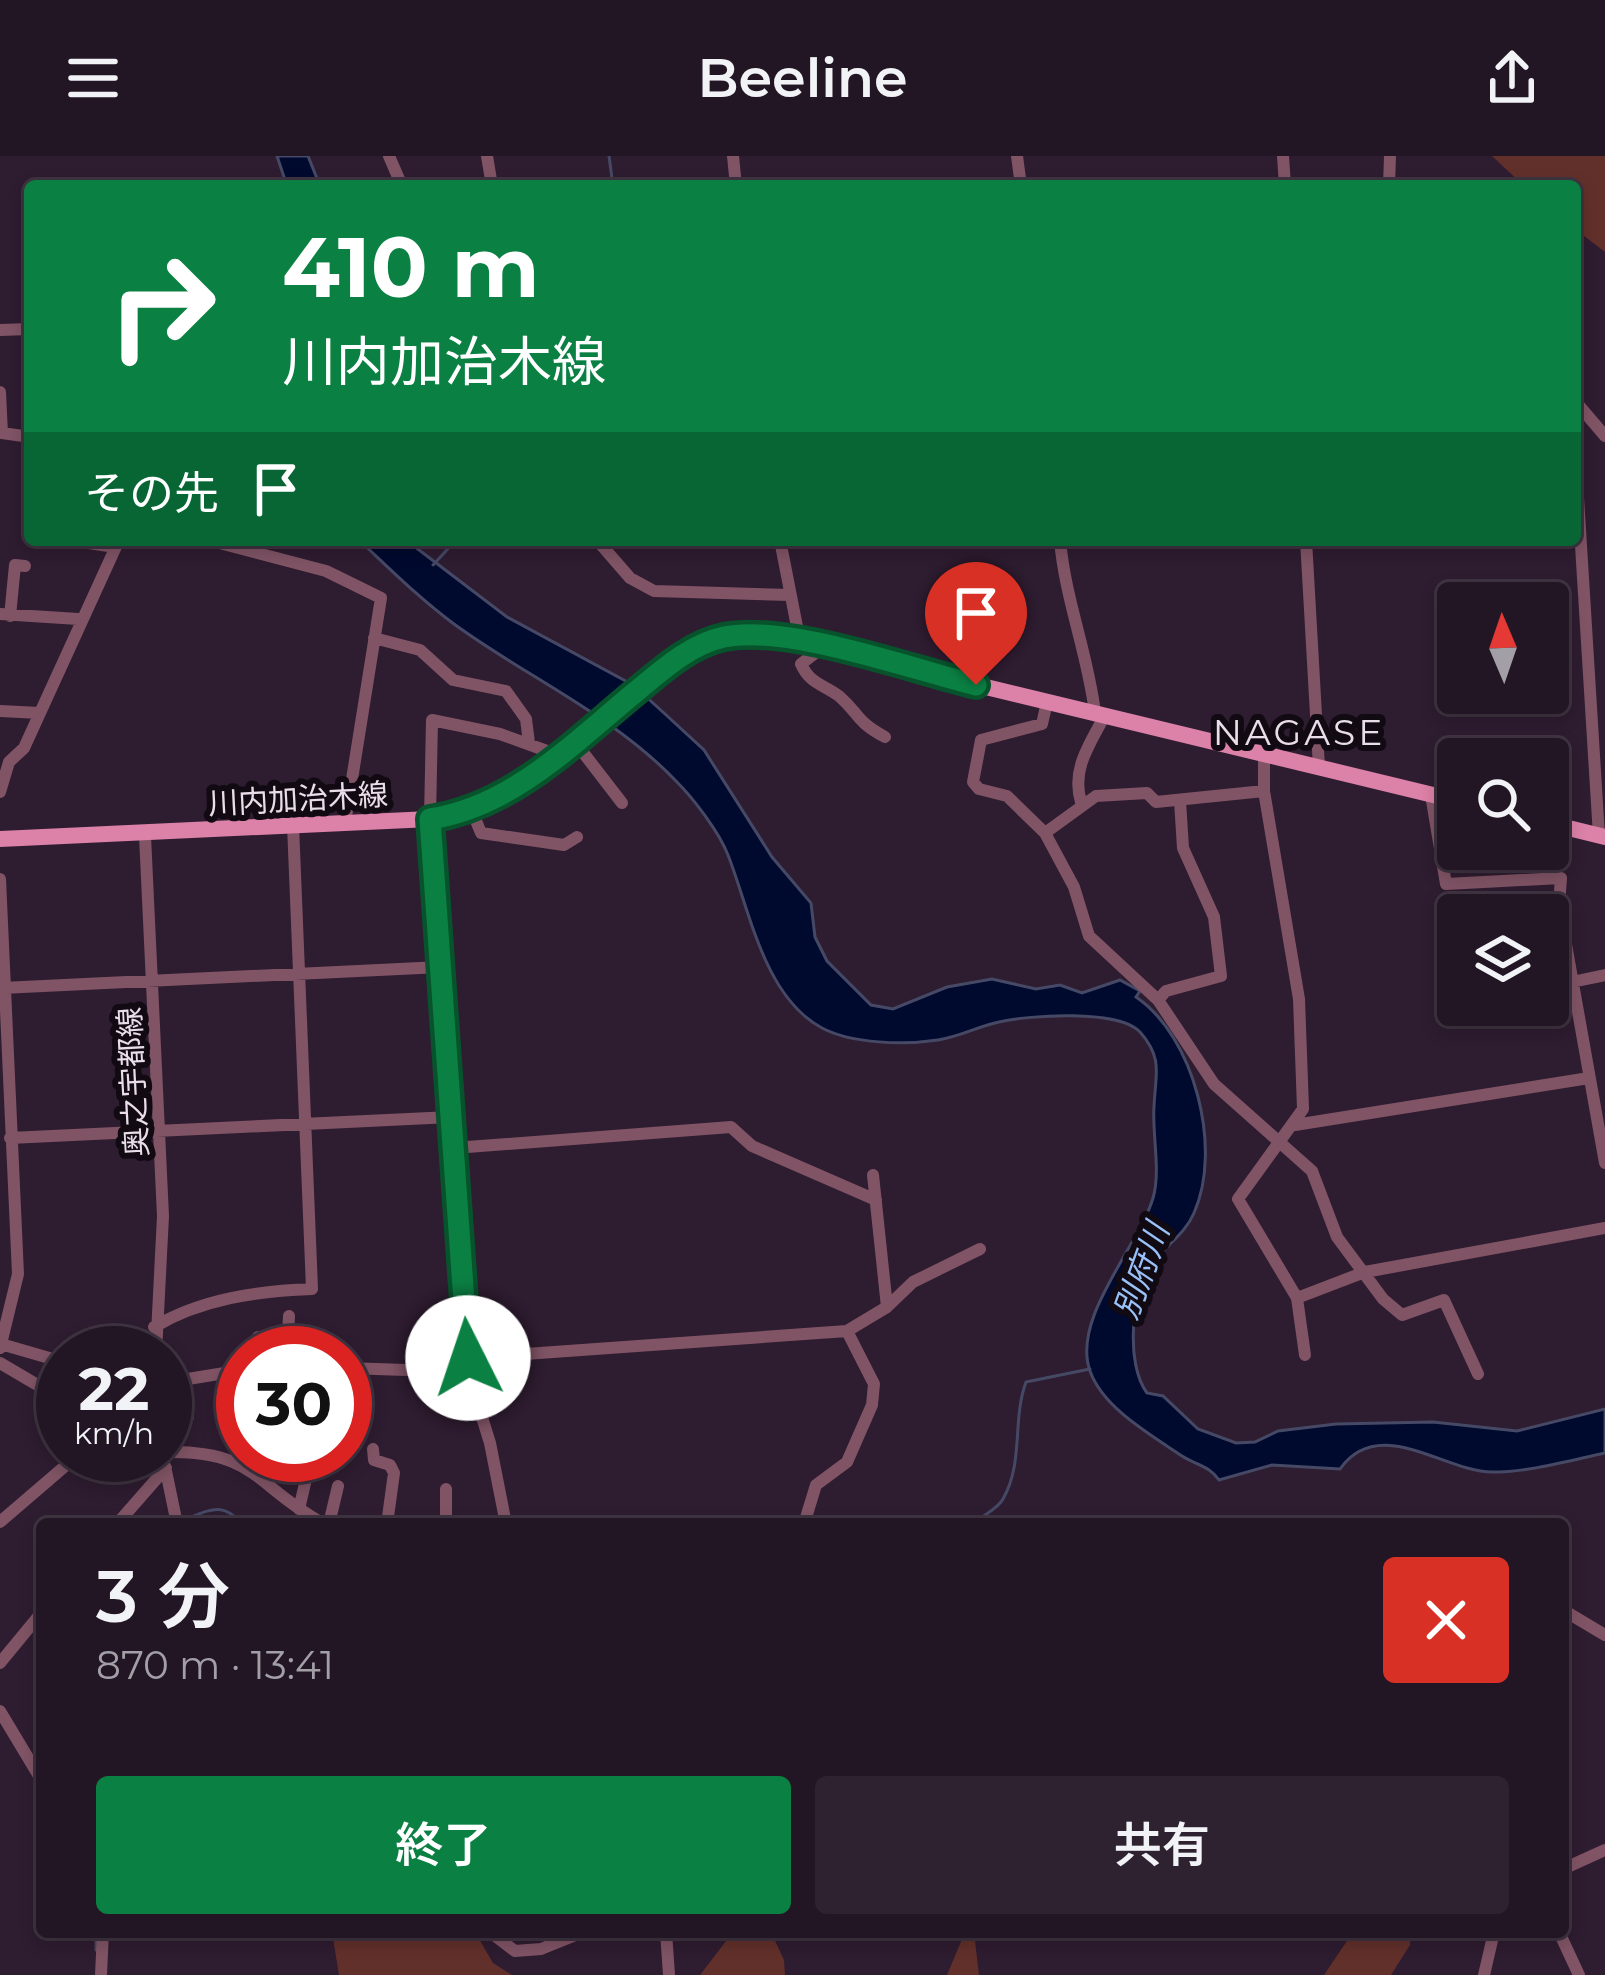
<!DOCTYPE html>
<html lang="ja">
<head>
<meta charset="utf-8">
<style>
	:root { --surface:#221524; --page:#2e2231; --text:#f1f3f6; --muted:#a29fa6; --line:#3f3441; --accent:#0b8043 }
	body { margin:0; font-family:Montserrat,"Noto Sans JP",sans-serif; background:var(--page); color:var(--text); height:100vh; display:flex; flex-direction:column; font-size:45px; white-space:nowrap }
	* { box-sizing:border-box; margin:0 }
	p { font-size:39px; color:var(--muted) }
	.icon { flex:none; width:66px; height:66px; fill:none; stroke:currentColor; stroke-width:2; stroke-linecap:round; stroke-linejoin:round }
	.map { position:relative; flex:1; overflow:hidden }
	.panel { position:absolute; left:36px; top:1362px; width:1533px; height:420px; display:flex; flex-direction:column; background:var(--surface); border-radius:12px; box-shadow:0 6px 18px #0003,0 0 0 3px var(--line) }
	.panel>* { flex:none }
	.top-card { position:absolute; left:24px; top:24px; width:1557px; height:366px; border-radius:12px; box-shadow:0 6px 18px #0003,0 0 0 3px var(--line); background:#0b8043; color:#fff; overflow:hidden }
	.needle { width:78px; rotate:358deg }
	.fabs { position:absolute; left:1437px; top:426px; display:grid; gap:24px }
	.fabs a { display:grid; place-items:center; width:132px; height:132px; border-radius:12px; background:var(--surface); box-shadow:0 6px 18px #0003,0 0 0 3px var(--line); font-size:60px }
	.speed { position:absolute; left:36px; top:1170px; display:flex; gap:24px; font-size:60px; font-weight:700; text-align:center }
	.speed>* { display:grid; place-content:center; width:156px; height:156px; border-radius:50%; background:var(--surface); box-shadow:0 6px 18px #0003,0 0 0 3px var(--line); line-height:1 }
	.speed small { font-size:30px; font-weight:400 }
	.speed .limit { border:18px solid #d22; background:#fff; color:#111 }
	.pin { position:absolute; display:grid; place-items:center; width:102px; height:102px; color:#fff; margin:-123px -51px; border-radius:50% 50% 50% 0; rotate:-45deg; box-shadow:0 0 12px #0007 }
	.pin .icon { rotate:45deg }
	.me { position:absolute; width:132px; margin:-66px; rotate:356deg; stroke-linejoin:round; filter:drop-shadow(0 0 9px #0008) }
	.turn { display:flex; align-items:center; gap:42px; height:252px; padding:0 60px; font-size:54px }
	.turn .icon { width:156px; height:156px; stroke-width:2.5 }
	.turn b { display:block; font-size:84px; line-height:102px }
	.then { display:flex; align-items:center; height:114px; padding:0 60px; background:#0003; gap:24px; font-size:45px }
	.round { display:grid; place-items:center; flex:none; width:126px; height:126px; border-radius:12px; background:var(--page) }
	.head { display:flex; align-items:center; justify-content:space-between; height:204px; padding:0 60px }
	h1 { font-size:72px; font-weight:600; line-height:90px }
	.primary-button { display:flex; gap:24px; margin-top:auto; padding:24px 60px }
	.primary-button a { flex:1; height:138px; border-radius:12px; background:var(--accent); color:#fff; font-size:48px; font-weight:600; line-height:138px; text-align:center }
	.primary-button a+a { background:var(--page); color:var(--text) }
	header { display:flex; justify-content:space-between; align-items:center; height:156px; padding:0 60px; background:var(--surface); font-size:54px; font-weight:600 }
	.map>svg:first-child { display:block }
	.green { fill:#62302b }
	.water { fill:#00092e; stroke:#464966; stroke-width:3 }
	.lines { fill:none; stroke-linecap:round; stroke-linejoin:round }
	.stream { stroke:#464966; stroke-width:3 }
	.minor { stroke:#805465; stroke-width:12 }
	.major { stroke:#dc81a7; stroke-width:16 }
	.route-casing { stroke:#07532c; stroke-width:30 }
	.route { stroke:#0b8043; stroke-width:21 }
	.labels { text-anchor:middle; dominant-baseline:central; stroke-width:12; stroke-linejoin:round; paint-order:stroke }
	.street-label { font-size:30px; fill:#e9ddea; stroke:#110a12 }
	.water-label { font-size:33px; font-style:italic; fill:#99c0f7; stroke:#110a12 }
	.quarter-label { font-size:36px; letter-spacing:3px; fill:#e9ddea; stroke:#110a12 }
</style>
</head>
<body>
<header><svg class="icon" aria-label="menu" viewBox="0 0 24 24"><path d="M4 6h16M4 12h16M4 18h16"/></svg>Beeline<svg class="icon" aria-label="share" viewBox="0 0 24 24"><path d="M12 15V3M7 8l5-5 5 5M5 13v7h14v-7"/></svg></header>
<div class="map">
<svg width="1605" height="1819" viewBox="0 0 1605 1819">
	<rect width="100%" height="100%" fill="#2e1c30"/>
	<path class="green" d="M1492,0H1605V96L1575,73V30H1524Z
		M332,1776H475L493,1807L512,1819H339Z
		M733,1776H771L784,1804L785,1819H700Z
		M965,1776H974L979,1819H947Z
		M1353,1776H1410V1789L1391,1819H1324Z"/>
	<path class="water" d="M277,0H308L320,30H287Z
		M359,384H406L507,461L633,529L664,557L704,594L772,701L811,747L815,781L827,805L871,849L893,853L947,831L992,823L1036,833L1060,829L1082,837L1120,824L1140,835L1136,841C1194,880 1223,992 1194,1057C1185,1078 1167,1088 1154,1106C1131,1136 1125,1207 1147,1237L1163,1240L1198,1273L1236,1287L1255,1286L1278,1275L1336,1268L1433,1266L1517,1275L1605,1253V1297C1568,1305 1530,1316 1492,1316C1445,1316 1379,1258 1340,1313L1272,1309L1219,1324C1210,1310 1196,1309 1182,1300C1151,1279 1103,1252 1090,1215C1071,1162 1139,1090 1153,1042C1161,1015 1152,979 1154,951C1155,920 1164,903 1140,876C1118,853 1030,859 999,866C979,870 959,881 938,884C905,889 852,888 822,872C764,841 750,755 728,699C719,676 694,643 676,625C612,558 528,522 454,468C420,443 390,413 359,384Z"/>
	<g class="lines">
		<path class="stream" d="M609,0L613,30
			M433,409L456,384
			M189,1362C214,1352 223,1347 243,1368
			M930,1368H950
			M974,1368C983,1358 997,1354 1003,1343C1024,1306 1012,1264 1026,1226L1090,1213
			M42,1633V1634
			M96,1776V1794"/>
		<path class="minor" d="M389,0L402,30
			M487,0L492,30
			M733,0L736,30
			M1017,0L1021,30
			M1283,0L1285,30
			M1389,30L1390,0
			M0,174L30,173
			M0,236L2,277L30,281
			M1575,245L1605,280
			M1575,293L1599,680
			M69,384L115,391
			M208,384L326,415L381,442L345,667
			M597,384L630,422L654,435L790,439
			M780,384L800,486
			M1060,384C1065,443 1088,498 1095,557
			M1306,384L1319,611
			M0,458L78,463
			M10,460L15,409L25,410
			M374,482L420,494L453,524L506,535L526,563L529,587
			M823,491L801,508C810,528 823,528 839,540C859,557 855,565 885,581
			M0,555L40,557
			M575,586L622,647
			M1264,598V635L1299,843L1303,953L1238,1043L1297,1142L1365,1116L1605,1072
			M1264,635L1156,646L1147,637L1096,640L1045,677L1074,731L1089,780L1158,844L1214,928L1312,1015L1337,1081L1383,1143L1402,1159L1444,1144L1478,1218
			M0,636L9,606L24,592L119,384
			M1431,639L1446,728L1561,722L1559,749L1605,1007
			M1081,646C1071,613 1090,588 1105,559
			M472,655L481,677L564,689L577,681
			M1045,677L1007,640L979,633L973,626L981,584L1042,568L1047,546
			M145,680L163,1060L156,1197
			M0,723L18,1118L0,1192
			M1572,826L1605,819
			M2,832L441,811
			M1158,844L1166,835L1221,820L1214,761L1183,692L1180,645
			M1295,969L1589,922
			M10,982L451,961
			M454,992L731,971L752,990L876,1044
			M873,1019L887,1151
			M1297,1142L1305,1199
			M154,1171C201,1143 257,1135 312,1133L293,669
			M1,1188L63,1206
			M257,1197L258,1181
			M287,1197L289,1160
			M468,1202L847,1175L887,1151L913,1126L980,1093
			M0,1207L63,1244
			M345,1212L468,1216
			M165,1220L188,1223L243,1214
			M165,1263L188,1261
			M373,1293L374,1304L390,1309L394,1317L387,1368
			M165,1296C257,1294 254,1330 324,1368
			M165,1310L177,1368
			M446,1333V1368
			M299,1353L311,1302
			M0,1366L78,1299
			M117,1368L166,1312
			M329,1368L338,1330
			M506,1368L490,1287L468,1216L430,663L432,564L500,578L558,599
			M804,1368L816,1329L847,1306L872,1249L874,1228L847,1175
			M1563,1454L1605,1479
			M0,1507L42,1456
			M0,1555L42,1625
			M1563,1713L1605,1694
			M490,1776L515,1795L541,1793L583,1776
			M666,1776L669,1819
			M1559,1776L1579,1819
			M101,1819L103,1776
			M1484,1819L1494,1776"/>
		<path class="major" d="M1548,667L1605,681
			M0,683L430,663C529,648 601,561 677,502C720,479 753,477 800,486L1458,645"/>
	</g>
	<g class="lines">
		<g class="route-casing">
			<path id="route" d="M468,1202L430,663C514,650 574,586 638,534C663,513 691,488 724,481C787,468 911,513 976,529"/>
		</g>
		<use href="#route" class="route"/>
	</g>
	<g class="labels">
		<g class="street-label">
			<text transform="translate(298 643) rotate(-3)">川内加治木線</text>
			<text transform="translate(133 926) rotate(-93)">奥之宇都線</text>
		</g>
		<g class="water-label">
			<text transform="translate(1141 1115) rotate(-70)">別府川</text>
		</g>
		<g class="quarter-label">
			<text x="1299" y="576">NAGASE</text>
		</g>
	</g>
</svg>
<div class="fabs">
<a><svg class="needle" viewBox="-14 -14 28 28"><path d="M0-13l5 13h-10z" fill="#e53935"/><path d="M0 13l5-13h-10z" fill="#a29fa6"/></svg></a>
<a><svg class="icon" aria-label="search" viewBox="0 0 24 24"><circle cx="10" cy="10" r="6"/><path d="M15 15l6 6"/></svg></a>
<a><svg class="icon" aria-label="layers" viewBox="0 0 24 24"><path d="M12 4l9 5-9 5-9-5zM3 14l9 5 9-5"/></svg></a>
</div>
<div class="speed"><div>22<small>km/h</small></div><div class="limit">30</div></div>
<div class="pin" style="left:976px;top:529px;background:#d93025"><svg class="icon" aria-label="arrive" viewBox="0 0 24 24"><path d="M6 21V4h12l-3 4 3 4H6"/></svg></div>
<svg class="me" style="left:468px;top:1202px" viewBox="-20 -20 40 40"><circle r="19" fill="#fff"/><path d="M0-13L10 11 0 6-10 11z" fill="#0b8043"/></svg>
<div class="top-card">
<div class="turn"><svg class="icon" aria-label="right" viewBox="0 0 24 24"><path d="M7 20v-9h11M14 6l5 5-5 5"/></svg><div><b>410 m</b>川内加治木線</div></div>
<div class="then">その先<svg class="icon" aria-label="arrive" viewBox="0 0 24 24"><path d="M6 21V4h12l-3 4 3 4H6"/></svg></div>
</div>
<section class="panel">
<div class="head"><div><h1>3 分</h1><p>870 m · 13:41</p></div><a class="round" style="background:#d93025;color:#fff"><svg class="icon" aria-label="close" viewBox="0 0 24 24"><path d="M6 6l12 12M18 6L6 18"/></svg></a></div>
<div class="primary-button"><a>終了</a><a>共有</a></div>
</section>
</div>
</body>
</html>
